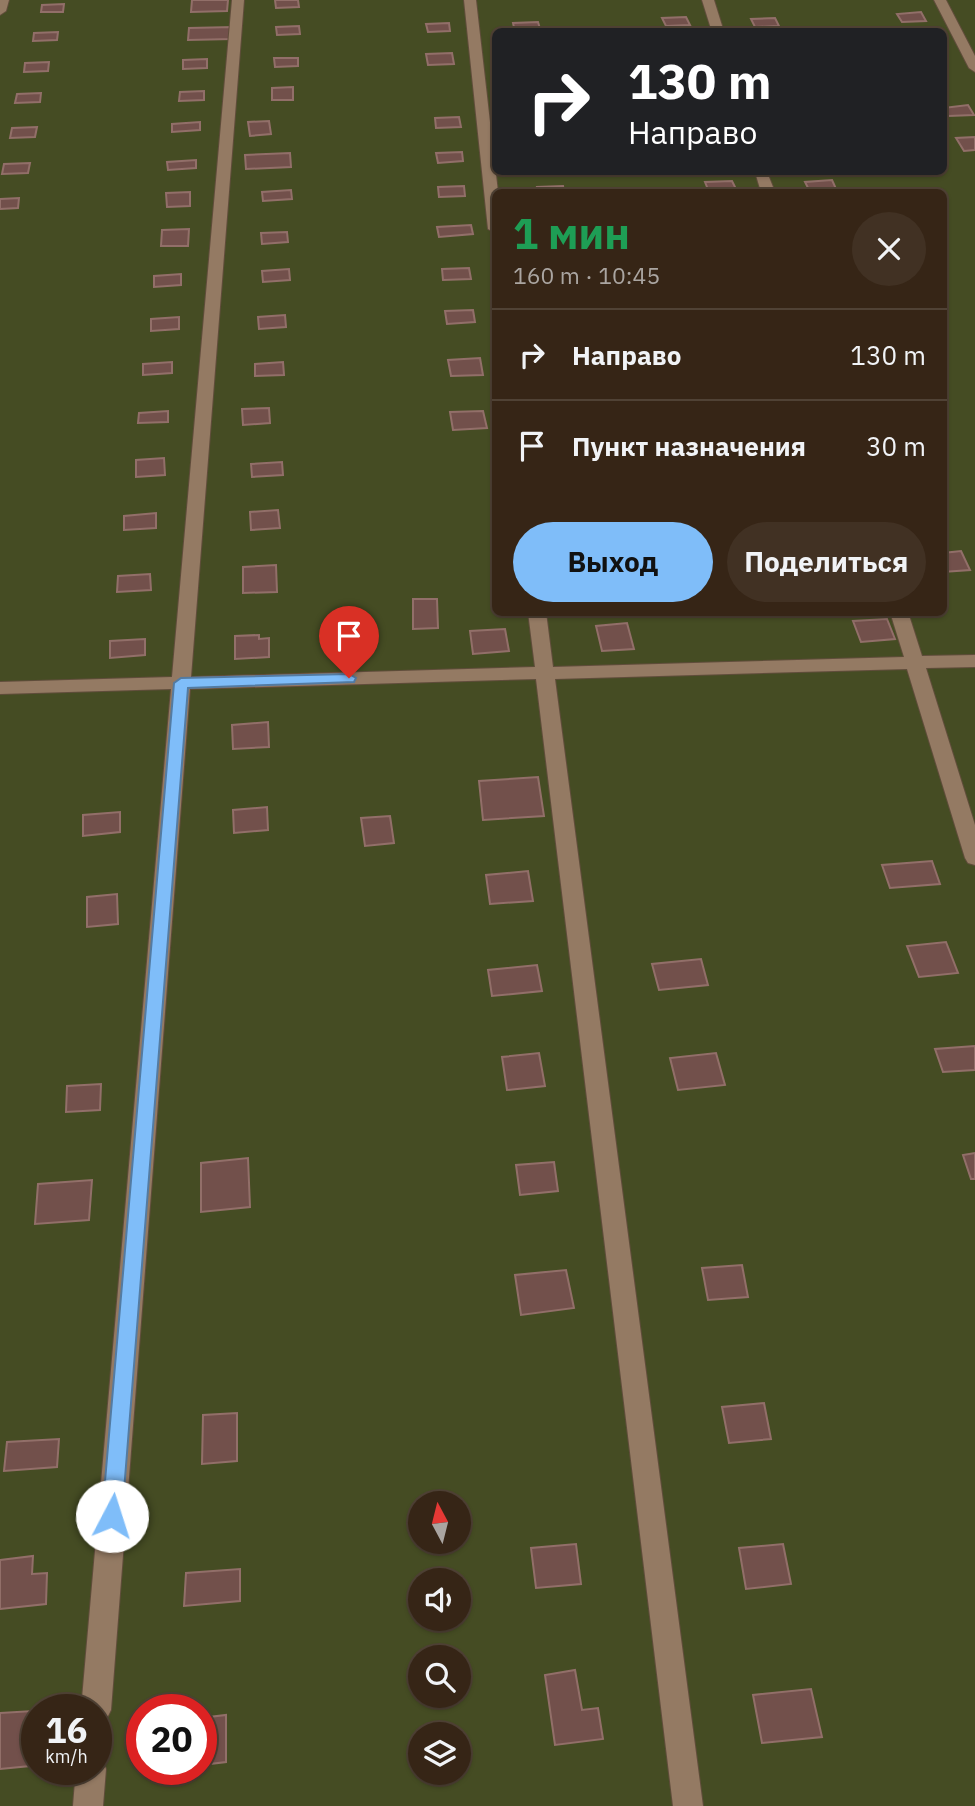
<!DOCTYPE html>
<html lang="ru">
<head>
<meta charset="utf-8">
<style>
	:root { --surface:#362516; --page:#413123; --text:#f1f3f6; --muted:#aaa5a1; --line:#504235; --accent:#7fbdf9 }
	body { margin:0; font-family:"IBM Plex Sans",sans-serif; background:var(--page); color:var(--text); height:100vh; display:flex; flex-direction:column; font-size:26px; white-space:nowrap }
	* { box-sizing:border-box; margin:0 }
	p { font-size:23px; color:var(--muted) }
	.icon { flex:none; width:38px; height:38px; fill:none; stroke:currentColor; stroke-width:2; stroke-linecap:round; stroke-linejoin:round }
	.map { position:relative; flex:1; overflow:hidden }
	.details { position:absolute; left:492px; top:189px; width:455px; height:427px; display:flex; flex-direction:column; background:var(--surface); border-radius:10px; box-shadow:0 2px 5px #0004,0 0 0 2px var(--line) }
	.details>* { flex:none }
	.hud { position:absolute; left:492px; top:28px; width:455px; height:147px; border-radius:10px; box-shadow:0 2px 5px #0004,0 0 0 2px var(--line); background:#202124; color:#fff; overflow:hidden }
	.needle { width:46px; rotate:353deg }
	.controls { position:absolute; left:408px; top:1491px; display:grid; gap:14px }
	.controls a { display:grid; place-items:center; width:63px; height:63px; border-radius:50%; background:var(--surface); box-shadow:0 2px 5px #0004,0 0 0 2px var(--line); font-size:35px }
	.speed { position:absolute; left:21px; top:1694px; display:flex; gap:14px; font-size:35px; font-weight:700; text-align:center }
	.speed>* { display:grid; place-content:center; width:91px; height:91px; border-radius:50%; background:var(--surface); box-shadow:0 2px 5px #0004,0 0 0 2px var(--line); line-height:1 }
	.speed small { font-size:18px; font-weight:400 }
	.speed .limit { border:10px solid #d22; background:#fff; color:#111 }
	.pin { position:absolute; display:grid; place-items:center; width:60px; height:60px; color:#fff; margin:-72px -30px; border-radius:50% 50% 50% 0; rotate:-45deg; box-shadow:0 0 7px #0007 }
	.pin .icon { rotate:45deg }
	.me { position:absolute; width:77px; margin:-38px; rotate:5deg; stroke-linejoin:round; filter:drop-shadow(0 0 5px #0008) }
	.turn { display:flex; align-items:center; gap:24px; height:147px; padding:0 21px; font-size:32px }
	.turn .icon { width:91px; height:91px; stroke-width:2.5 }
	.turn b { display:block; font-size:49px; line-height:60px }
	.round { display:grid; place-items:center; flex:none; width:74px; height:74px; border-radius:37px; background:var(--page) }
	.head { display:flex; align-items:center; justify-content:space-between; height:119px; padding:0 21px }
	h1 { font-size:42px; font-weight:700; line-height:52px; color:#1e9e55 }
	.button { display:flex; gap:14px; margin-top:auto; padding:14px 21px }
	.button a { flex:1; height:80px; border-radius:42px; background:var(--accent); color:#111; font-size:28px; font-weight:700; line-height:80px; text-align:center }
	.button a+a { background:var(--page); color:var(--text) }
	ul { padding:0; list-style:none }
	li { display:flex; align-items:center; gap:21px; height:91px; padding:0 21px; border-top:2px solid var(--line) }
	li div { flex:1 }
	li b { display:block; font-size:26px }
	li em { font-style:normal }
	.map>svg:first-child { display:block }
	.green { fill:#454c23; fill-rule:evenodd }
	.building { fill:#72504b; stroke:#926f69; stroke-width:2 }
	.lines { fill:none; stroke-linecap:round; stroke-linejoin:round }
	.minor-casing { stroke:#604d3b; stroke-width:2 }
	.minor { fill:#947a63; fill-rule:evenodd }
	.route { fill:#7fbdf9; stroke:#537ba2; stroke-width:2 }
</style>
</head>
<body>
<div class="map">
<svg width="975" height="1806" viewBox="0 0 975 1806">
	<rect width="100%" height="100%" fill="#48311d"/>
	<path class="green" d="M0,0H975V1806H0ZM495,32H943V172H495ZM495,192H943V612H495ZM420,1503H458V1542H420ZM420,1580H458V1619H420ZM420,1657H458V1696H420ZM37,1710H96V1769H37ZM142,1710H201V1769H142ZM420,1734H458V1773H420Z"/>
	<path class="building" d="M192,0H228L227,11L191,12Z
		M275,0H298L299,7L276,8Z
		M64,4L63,12H41L42,5Z
		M921,12L926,21L902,22L897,14Z
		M686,17L690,25L666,26L662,18Z
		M775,18L779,26L755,27L751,19Z
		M538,22L541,32H515L513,23Z
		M449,23L450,31L428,32L426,24Z
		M299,26L300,34L277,35L276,27Z
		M233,27L232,39L188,40L189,28Z
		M58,32L57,40L33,41L34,33Z
		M452,53L454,64L428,65L426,54Z
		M274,58H298V66L275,67Z
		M207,59V68L183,69V60Z
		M49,62L48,71L24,72L25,63Z
		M293,87V100H272V88Z
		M204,91V100L179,101L180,92Z
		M41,93L40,102L15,103L17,94Z
		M968,105L974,115L948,116L943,108Z
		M459,117L461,127L436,128L435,118Z
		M269,121L271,134L250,136L248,122Z
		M200,122V130L172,132V124Z
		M37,127L35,137L10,138L12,128Z
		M975,137V150L964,151L956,138Z
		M462,152L463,161L438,163L436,153Z
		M290,153L291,167L246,169L245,155Z
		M196,160V168L168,170L167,162Z
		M30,163L28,173L2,174L4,164Z
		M832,180L837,191L810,192L805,182Z
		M732,181L737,191L709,192L705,182Z
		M464,186L465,196L439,197L438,187Z
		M563,186L564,192H538L537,187Z
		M291,190L292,199L263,201L262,192Z
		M190,192V206L167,207L166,193Z
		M19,198L18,208L0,209V199Z
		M471,225L473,234L439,237L437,227Z
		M189,229L188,246H161L162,230Z
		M287,232L288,242L262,244L261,233Z
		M469,268L471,279L443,280L442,269Z
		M289,269L290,280L263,282L262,271Z
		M181,274V285L154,287V276Z
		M473,310L475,322L447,324L445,311Z
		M285,315L286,327L259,329L258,317Z
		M179,317V329L151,331V319Z
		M480,358L483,375L451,376L448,360Z
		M172,362V373L143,375V364Z
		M283,362L284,375L255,376V364Z
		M269,408L270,423L243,425L242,409Z
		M168,411V422L138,423L139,413Z
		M483,411L487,428L453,430L450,412Z
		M164,458L165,475L136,477V460Z
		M282,462L283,475L252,477L251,464Z
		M278,510L280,528L251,530L250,512Z
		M156,513V528L124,530V516Z
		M961,551L970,570L943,572V553Z
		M276,565L277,592L243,593V567Z
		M150,574L151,590L117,592L118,576Z
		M413,599H437L438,628L413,629Z
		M887,619L895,639L861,642L853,621Z
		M627,623L634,649L602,651L596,626Z
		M505,629L509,651L473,654L470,631Z
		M259,635V639L269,638V657L235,659V636Z
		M145,639V655L110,658V641Z
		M268,722L269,747L233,749L232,725Z
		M538,777L544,816L483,820L479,781Z
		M267,807L268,830L234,833L233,810Z
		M120,812V832L83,836V815Z
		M390,816L394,843L365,846L361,818Z
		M932,861L940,884L890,888L882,865Z
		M528,871L533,901L490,904L486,875Z
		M117,894L118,924L87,927V897Z
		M946,942L958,973L919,977L907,946Z
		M701,959L708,985L659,990L652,964Z
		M537,965L542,991L492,996L488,970Z
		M975,1046V1070L943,1072L935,1049Z
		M539,1053L545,1086L507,1090L502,1057Z
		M716,1053L725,1085L678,1090L670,1058Z
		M101,1084L100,1110L66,1112L67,1086Z
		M975,1153V1179H971L963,1155Z
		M248,1158L250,1207L201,1212V1163Z
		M554,1162L558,1191L520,1195L516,1165Z
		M92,1180L89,1220L35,1224L38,1184Z
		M742,1265L748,1297L708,1300L702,1268Z
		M566,1270L574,1308L521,1315L515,1275Z
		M764,1403L771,1439L729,1443L722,1407Z
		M237,1413V1461L202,1464L203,1415Z
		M59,1439L57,1467L4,1471L7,1442Z
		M576,1544L581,1584L536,1588L531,1548Z
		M783,1544L791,1584L746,1589L739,1548Z
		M33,1556L32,1574L47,1573L46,1604L0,1609V1560Z
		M240,1569V1601L184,1606L186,1573Z
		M575,1670L582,1710L598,1708L603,1739L555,1745L545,1675Z
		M811,1689L822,1737L762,1743L753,1695Z
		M33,1711L30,1766L0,1769V1713Z
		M226,1715V1762L201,1765V1718Z"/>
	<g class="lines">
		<g class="minor-casing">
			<path id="minor" d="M0,0H9L6,11L0,15Z
				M232,0H244L191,677L535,667L528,612H546L553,667L904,657L890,612H908L922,656L975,655V667L926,668L975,825V865L968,863L965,858L907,669L555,679L703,1806H673L536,679L190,689L111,1710L106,1720L96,1724V1710H81L171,689L0,694V682L172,677Z
				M464,0H476L498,192H495V233L488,229Z
				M702,0H714L724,32H712Z
				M934,0H946L975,56V72L969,68Z
				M755,172H767L775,192H761Z
				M96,1756L102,1758L106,1769L103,1806H73L76,1769H96Z"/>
		</g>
		<use href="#minor" class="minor"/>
	</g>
	<path class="route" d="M349,674L356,678L354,682L188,688L122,1516L119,1522L112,1525L105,1522L102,1516L174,683L181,678Z"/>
</svg>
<div class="controls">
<a><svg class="needle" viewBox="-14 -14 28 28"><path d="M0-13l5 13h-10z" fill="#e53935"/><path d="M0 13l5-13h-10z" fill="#aaa5a1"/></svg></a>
<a><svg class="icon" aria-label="sound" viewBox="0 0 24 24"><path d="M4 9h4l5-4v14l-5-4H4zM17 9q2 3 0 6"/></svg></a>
<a><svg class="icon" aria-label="search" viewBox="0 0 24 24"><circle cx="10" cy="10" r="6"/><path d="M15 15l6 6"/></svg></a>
<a><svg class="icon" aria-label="layers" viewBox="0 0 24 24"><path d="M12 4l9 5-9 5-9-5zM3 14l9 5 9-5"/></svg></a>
</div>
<div class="speed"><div>16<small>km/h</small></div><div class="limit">20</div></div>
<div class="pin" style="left:349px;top:678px;background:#d93025"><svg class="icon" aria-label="arrive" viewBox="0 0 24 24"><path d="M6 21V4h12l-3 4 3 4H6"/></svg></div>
<svg class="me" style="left:112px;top:1516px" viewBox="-20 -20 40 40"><circle r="19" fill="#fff"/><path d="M0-13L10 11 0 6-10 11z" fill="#7fbdf9"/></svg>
<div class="hud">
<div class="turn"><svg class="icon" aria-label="right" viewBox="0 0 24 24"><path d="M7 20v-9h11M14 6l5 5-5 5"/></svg><div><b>130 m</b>Направо</div></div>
</div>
<section class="details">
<div class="head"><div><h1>1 мин</h1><p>160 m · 10:45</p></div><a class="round"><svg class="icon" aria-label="close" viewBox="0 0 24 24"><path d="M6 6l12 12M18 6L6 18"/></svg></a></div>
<ul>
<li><svg class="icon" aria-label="right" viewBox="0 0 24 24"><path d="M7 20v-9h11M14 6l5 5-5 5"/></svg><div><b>Направо</b></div><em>130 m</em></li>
<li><svg class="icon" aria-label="arrive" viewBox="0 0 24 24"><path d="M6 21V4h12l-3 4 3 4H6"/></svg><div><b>Пункт назначения</b></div><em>30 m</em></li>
</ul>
<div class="button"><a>Выход</a><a>Поделиться</a></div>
</section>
</div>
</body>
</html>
